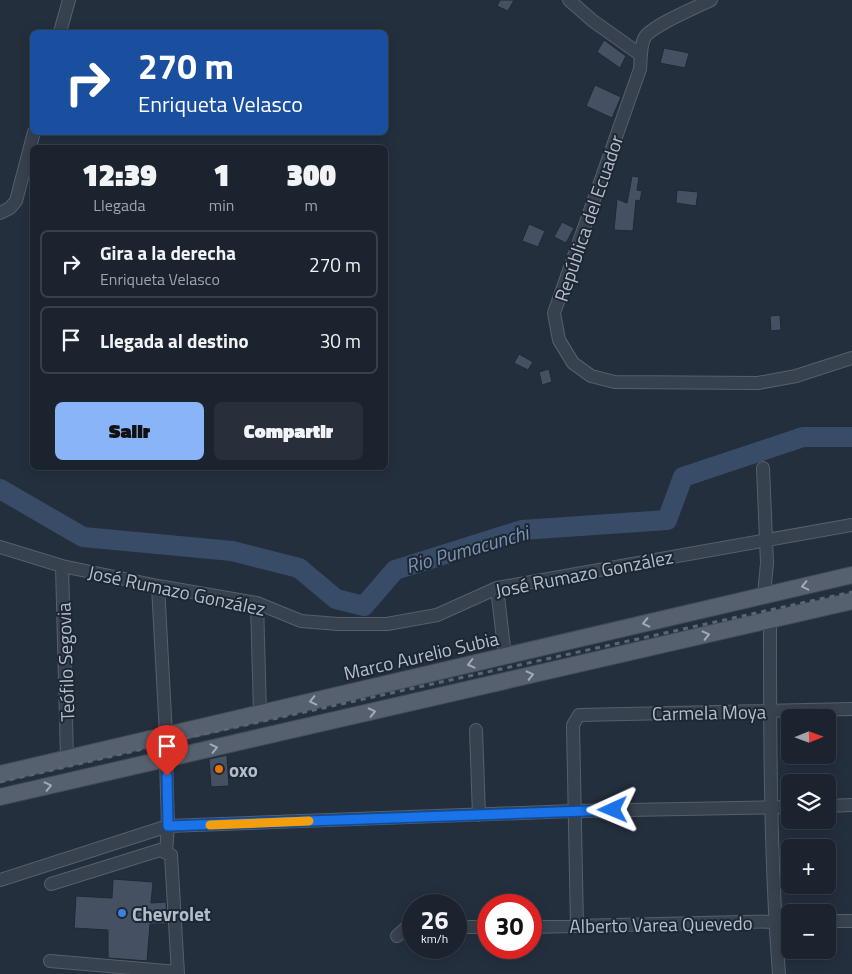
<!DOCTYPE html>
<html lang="es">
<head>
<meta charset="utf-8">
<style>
	:root { --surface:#1b232e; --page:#282f3a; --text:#f1f3f6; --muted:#a0a4aa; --line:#39404a; --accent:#8ab4f8 }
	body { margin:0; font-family:"Titillium Web",sans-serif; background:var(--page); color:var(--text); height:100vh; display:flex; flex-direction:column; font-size:19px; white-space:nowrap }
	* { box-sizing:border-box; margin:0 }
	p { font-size:16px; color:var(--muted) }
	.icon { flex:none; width:28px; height:28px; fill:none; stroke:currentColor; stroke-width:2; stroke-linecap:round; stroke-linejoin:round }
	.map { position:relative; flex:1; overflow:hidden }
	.panel { position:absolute; left:30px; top:145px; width:358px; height:325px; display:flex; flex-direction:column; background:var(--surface); border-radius:8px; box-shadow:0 2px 12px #0003,0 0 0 1px var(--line) }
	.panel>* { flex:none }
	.banner { position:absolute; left:30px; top:30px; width:358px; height:105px; border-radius:8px; box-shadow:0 2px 12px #0003,0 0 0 1px var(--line); background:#1a4fa0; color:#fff; overflow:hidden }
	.needle { width:32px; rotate:89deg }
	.fabs { position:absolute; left:781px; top:709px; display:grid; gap:10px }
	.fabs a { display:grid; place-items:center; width:55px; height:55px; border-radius:8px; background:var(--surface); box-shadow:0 2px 12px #0003,0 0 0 1px var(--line); font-size:25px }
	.speed { position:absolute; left:402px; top:894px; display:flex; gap:10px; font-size:25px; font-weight:700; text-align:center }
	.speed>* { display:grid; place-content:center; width:65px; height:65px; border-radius:50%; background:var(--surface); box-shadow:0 2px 12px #0003,0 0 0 1px var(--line); line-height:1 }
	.speed small { font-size:12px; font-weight:400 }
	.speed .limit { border:8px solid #d22; background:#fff; color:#111 }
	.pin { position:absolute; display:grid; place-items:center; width:42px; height:42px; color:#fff; margin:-51px -21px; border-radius:50% 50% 50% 0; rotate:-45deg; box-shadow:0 0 5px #0007 }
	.pin .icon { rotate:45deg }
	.me { position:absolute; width:55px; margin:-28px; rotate:269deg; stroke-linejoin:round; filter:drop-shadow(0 0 4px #0008) }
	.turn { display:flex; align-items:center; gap:18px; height:105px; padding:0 25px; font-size:22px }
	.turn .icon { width:65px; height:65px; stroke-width:2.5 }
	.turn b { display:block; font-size:35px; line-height:42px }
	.eta { display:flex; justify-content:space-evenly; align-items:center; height:85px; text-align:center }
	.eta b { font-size:30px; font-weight:800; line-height:35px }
	.button { display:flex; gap:10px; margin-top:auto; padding:10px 25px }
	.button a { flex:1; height:58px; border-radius:8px; background:var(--accent); color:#111; font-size:20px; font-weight:800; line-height:58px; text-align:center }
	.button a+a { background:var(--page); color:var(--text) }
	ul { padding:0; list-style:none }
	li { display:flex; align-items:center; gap:15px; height:68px; margin:0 10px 8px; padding:0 15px; border:2px solid var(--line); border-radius:8px }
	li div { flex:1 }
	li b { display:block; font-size:19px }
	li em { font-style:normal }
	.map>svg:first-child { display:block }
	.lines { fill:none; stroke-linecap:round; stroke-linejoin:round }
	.river { stroke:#394c67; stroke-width:20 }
	.building { fill:#455162; stroke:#1f2835 }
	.minor-casing { stroke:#565f6c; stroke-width:14 }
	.major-casing { stroke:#414a57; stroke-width:18 }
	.minor { stroke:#38414e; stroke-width:12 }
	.major { stroke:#56606e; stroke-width:16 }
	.rail { stroke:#5a6575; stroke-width:3; stroke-dasharray:5 5; stroke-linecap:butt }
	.oneway { stroke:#a1aab7 }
	.route-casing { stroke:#114b97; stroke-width:12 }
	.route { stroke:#1a73e8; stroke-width:9 }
	.slow { stroke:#f59e0b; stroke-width:9 }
	.food-dot { fill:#e8710a; stroke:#1d2633; stroke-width:2 }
	.shop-dot { fill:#3f7fe0; stroke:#1d2633; stroke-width:2 }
	.labels { text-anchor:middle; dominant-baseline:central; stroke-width:4; stroke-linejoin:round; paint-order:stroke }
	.street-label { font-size:19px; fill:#b4bcc9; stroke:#1d2633 }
	.poi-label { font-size:19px; font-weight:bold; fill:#b4bcc9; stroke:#1d2633; text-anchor:start }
	.water-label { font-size:20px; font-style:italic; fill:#7c92b1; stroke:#1d2633 }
</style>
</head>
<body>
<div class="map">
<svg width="852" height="974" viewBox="0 0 852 974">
	<rect width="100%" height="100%" fill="#242f3e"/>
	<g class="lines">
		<path class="river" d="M0,489L83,537L232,551L299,568L336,599L364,606L395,570L522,530L667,520L683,477L803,437H852"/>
	</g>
	<path class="building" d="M500,0H514L508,11L497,6Z
		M604,40L626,56L620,68L597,52Z
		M664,48L689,53L685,68L660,63Z
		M595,85L621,97L612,118L586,106Z
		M632,176L639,177L637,190L642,191L640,201L636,200L633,231L614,230L617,199L627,203Z
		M677,190L698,192L696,206L676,203Z
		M562,222L574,228L566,243L554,237Z
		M529,224L545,231L538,247L522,241Z
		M780,315L781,330L771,331L770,316Z
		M519,354L533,362L528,370L514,363Z
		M549,369L552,382L542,385L539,372Z
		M227,755L229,786L211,787L209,759Z
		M113,879L153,882L151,903L166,902L167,924H150L147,961L108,958V930L74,928L76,896L112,898Z"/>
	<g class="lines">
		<g class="minor-casing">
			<path id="minor" d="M569,0L593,21L641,55
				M711,0C697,7 653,25 645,37C640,45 641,59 640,69L554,313L559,340L573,363L591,376L615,382L758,383L796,376L852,358
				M60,32L69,0
				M0,213L10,208L16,201L34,132
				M763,468L767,563L764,595
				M0,547L62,566L158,586L257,603L301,621L338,624H387L437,615L497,588L852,525
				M62,566L67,758
				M158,586L166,735
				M497,588L505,656
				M257,603L260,713
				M770,620C770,738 770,856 779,974
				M476,730L479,815
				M166,759L168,826L166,852
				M828,806L852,805
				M0,880L168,826L573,811L790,807
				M51,884L160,850L171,855L178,974
				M828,921H852
				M577,926L573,725L579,715L852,709
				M456,927H489
				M531,927L790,921
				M397,936L407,927H414
				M50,961L178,972"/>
		</g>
		<g class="major-casing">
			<path id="major" d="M0,774L852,575
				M0,797L852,601"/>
		</g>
		<use href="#minor" class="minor"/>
		<use href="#major" class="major"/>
		<path class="rail" d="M0,782L135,751L177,740L852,592"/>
	</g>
	<defs><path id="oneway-chevron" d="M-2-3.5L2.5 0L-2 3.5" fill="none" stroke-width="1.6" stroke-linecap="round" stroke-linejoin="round" transform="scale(1.25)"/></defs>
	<g class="oneway">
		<use href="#oneway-chevron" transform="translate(805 586) rotate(167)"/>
		<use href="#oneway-chevron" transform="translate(646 623) rotate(167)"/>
		<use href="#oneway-chevron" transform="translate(706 635) rotate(-13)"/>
		<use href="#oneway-chevron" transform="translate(471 664) rotate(166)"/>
		<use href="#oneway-chevron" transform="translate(530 675) rotate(-13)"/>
		<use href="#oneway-chevron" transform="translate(313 701) rotate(167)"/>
		<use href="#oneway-chevron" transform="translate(372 712) rotate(-13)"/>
		<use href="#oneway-chevron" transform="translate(214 748) rotate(-13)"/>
		<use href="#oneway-chevron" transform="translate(48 786) rotate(-13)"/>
	</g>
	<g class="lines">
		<g class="route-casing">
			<path id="route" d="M167,776L168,826L613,810"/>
		</g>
		<use href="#route" class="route"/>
		<path class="slow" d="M210,825L309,821"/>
	</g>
	<circle class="food-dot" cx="219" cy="769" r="5"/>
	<circle class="shop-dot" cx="122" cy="913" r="5"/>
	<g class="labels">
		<g class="street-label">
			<text transform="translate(588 218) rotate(-71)">República del Ecuador</text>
			<text transform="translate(584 573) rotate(-11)">José Rumazo González</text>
			<text transform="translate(177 590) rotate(12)">José Rumazo González</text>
			<text transform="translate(421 655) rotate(-13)">Marco Aurelio Subia</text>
			<text transform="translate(65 662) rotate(-92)">Teófilo Segovia</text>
			<text transform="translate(709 712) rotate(-1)">Carmela Moya</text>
			<text transform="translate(661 924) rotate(-1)">Alberto Varea Quevedo</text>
		</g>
		<g class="poi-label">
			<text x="229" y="769">oxo</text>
			<text x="132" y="913">Chevrolet</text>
		</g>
		<g class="water-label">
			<text transform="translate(467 549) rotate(-16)">Rio Pumacunchi</text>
		</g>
	</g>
</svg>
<div class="fabs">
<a><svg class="needle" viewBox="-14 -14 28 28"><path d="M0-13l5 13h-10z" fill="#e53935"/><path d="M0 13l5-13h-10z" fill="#a0a4aa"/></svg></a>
<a><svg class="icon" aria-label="layers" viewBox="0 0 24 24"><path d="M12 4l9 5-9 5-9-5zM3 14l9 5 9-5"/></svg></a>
<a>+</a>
<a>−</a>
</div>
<div class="speed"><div>26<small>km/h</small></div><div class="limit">30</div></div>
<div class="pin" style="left:167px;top:776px;background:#d93025"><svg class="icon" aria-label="arrive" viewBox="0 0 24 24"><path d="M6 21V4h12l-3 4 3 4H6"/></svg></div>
<svg class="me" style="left:613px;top:810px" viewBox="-20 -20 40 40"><path d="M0-17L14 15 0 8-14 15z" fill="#1a73e8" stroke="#fff" stroke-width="4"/></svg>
<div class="banner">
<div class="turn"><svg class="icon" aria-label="right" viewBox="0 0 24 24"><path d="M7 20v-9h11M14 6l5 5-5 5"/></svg><div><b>270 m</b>Enriqueta Velasco</div></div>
</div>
<section class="panel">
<div class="eta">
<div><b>12:39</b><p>Llegada</p></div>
<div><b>1</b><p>min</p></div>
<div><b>300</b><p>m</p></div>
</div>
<ul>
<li><svg class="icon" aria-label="right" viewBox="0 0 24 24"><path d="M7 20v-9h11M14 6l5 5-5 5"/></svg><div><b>Gira a la derecha</b><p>Enriqueta Velasco</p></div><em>270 m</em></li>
<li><svg class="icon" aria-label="arrive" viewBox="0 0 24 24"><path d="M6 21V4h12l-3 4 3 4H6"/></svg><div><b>Llegada al destino</b></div><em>30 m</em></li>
</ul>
<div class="button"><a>Salir</a><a>Compartir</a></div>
</section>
</div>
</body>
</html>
